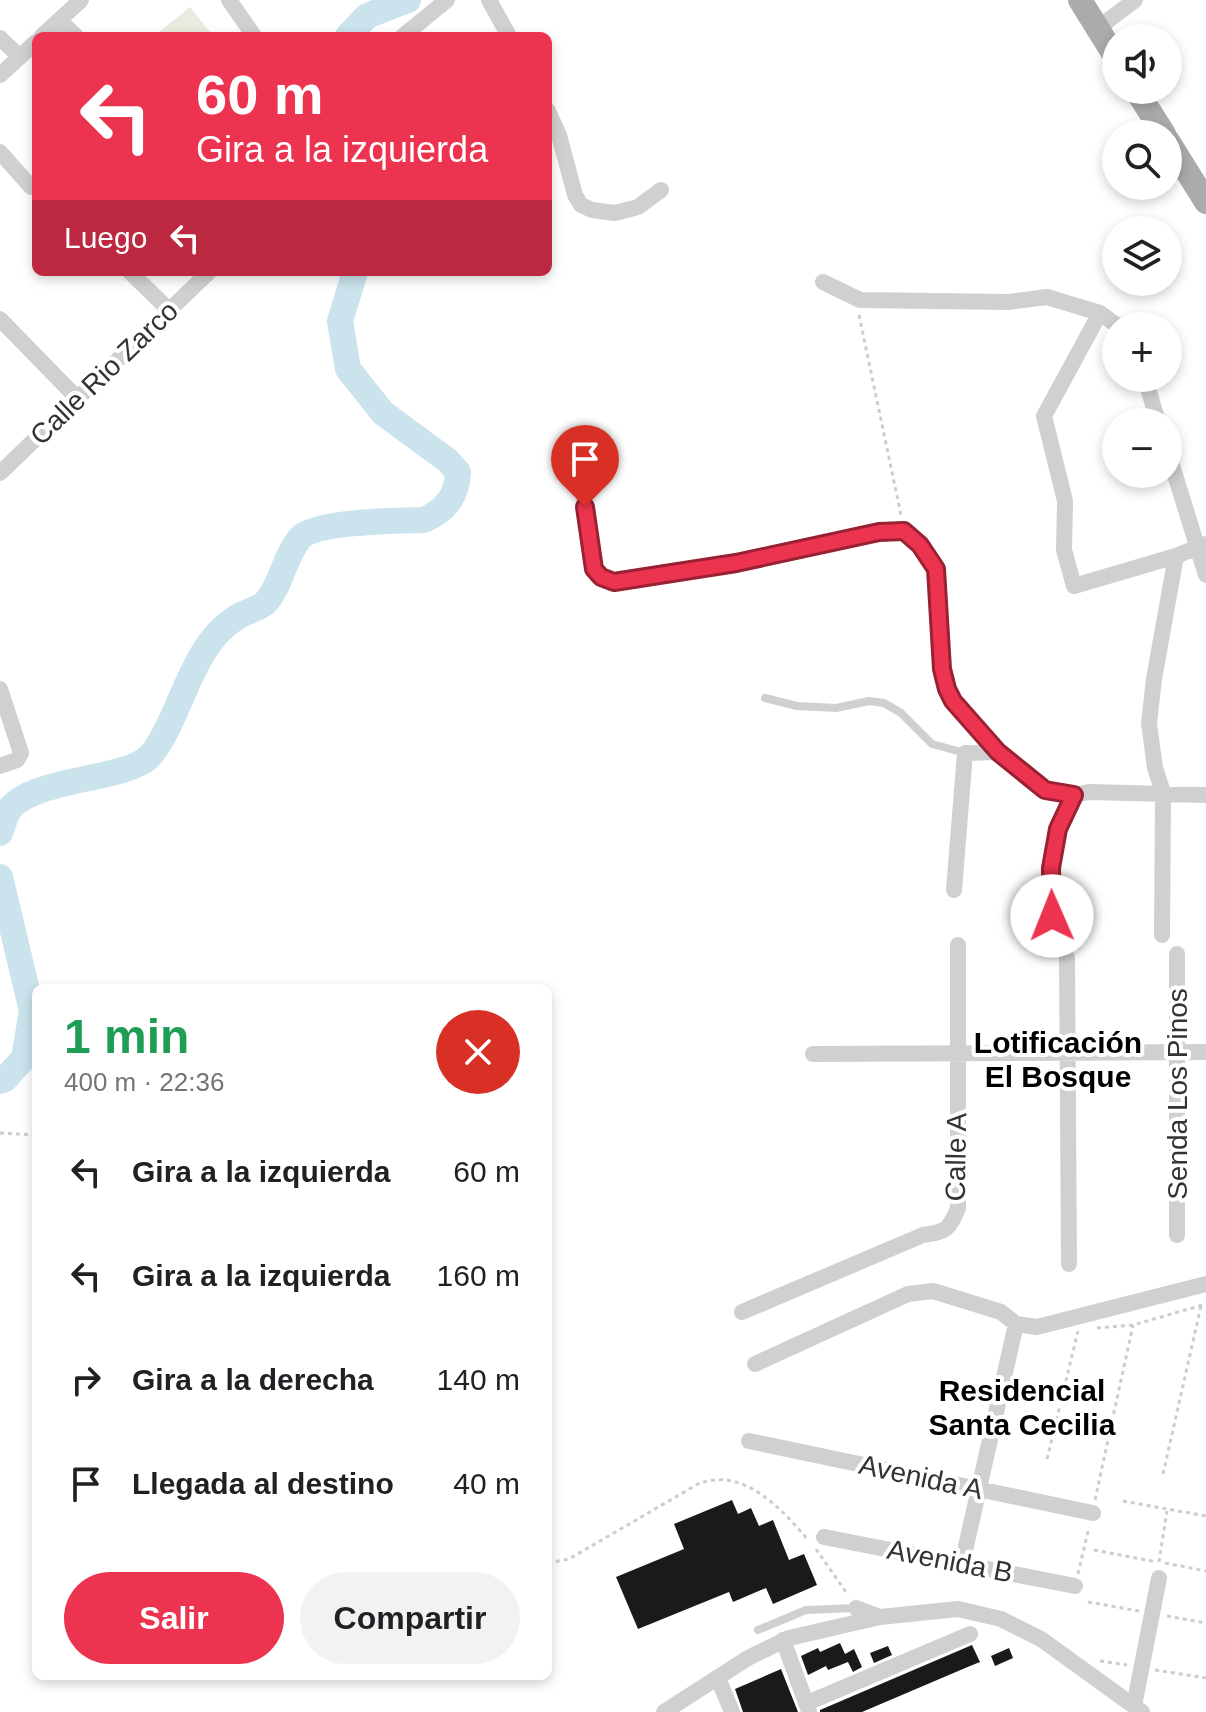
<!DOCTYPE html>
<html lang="es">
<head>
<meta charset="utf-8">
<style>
	:root { --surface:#fff; --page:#f2f2f2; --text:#202124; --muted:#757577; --accent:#ec334f }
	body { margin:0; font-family:Helvetica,sans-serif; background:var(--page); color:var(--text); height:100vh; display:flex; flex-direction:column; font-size:30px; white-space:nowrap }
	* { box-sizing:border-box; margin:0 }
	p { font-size:26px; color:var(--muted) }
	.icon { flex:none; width:44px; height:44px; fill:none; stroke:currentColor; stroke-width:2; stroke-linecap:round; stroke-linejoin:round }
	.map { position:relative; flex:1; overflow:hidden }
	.details { position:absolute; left:32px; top:984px; width:520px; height:696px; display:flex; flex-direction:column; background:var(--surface); border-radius:12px; box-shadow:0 4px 12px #0003 }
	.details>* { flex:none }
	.guide { position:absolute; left:32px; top:32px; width:520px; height:244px; border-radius:12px; box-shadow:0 4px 12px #0003; background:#ec334f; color:#fff; overflow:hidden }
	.buttons { position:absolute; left:1102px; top:24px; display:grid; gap:16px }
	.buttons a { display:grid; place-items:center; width:80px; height:80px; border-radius:50%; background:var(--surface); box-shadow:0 4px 12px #0003; font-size:40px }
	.pin { position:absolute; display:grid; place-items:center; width:68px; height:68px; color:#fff; margin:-82px -34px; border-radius:50% 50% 50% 0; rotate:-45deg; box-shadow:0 0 8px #0007 }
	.pin .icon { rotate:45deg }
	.me { position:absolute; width:88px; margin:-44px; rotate:359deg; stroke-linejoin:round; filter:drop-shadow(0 0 6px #0008) }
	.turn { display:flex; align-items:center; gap:28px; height:168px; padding:0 32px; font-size:36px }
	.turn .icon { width:104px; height:104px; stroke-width:2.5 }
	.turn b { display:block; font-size:56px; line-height:68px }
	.then { display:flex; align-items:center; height:76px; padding:0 32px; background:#0003; gap:16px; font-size:30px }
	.round { display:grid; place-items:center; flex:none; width:84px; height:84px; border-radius:42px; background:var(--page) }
	.summary { display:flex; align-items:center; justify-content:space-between; height:136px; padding:0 32px }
	h1 { font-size:48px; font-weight:800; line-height:60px; color:#1e9e55 }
	.button { display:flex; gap:16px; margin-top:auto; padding:16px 32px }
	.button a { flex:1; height:92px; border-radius:48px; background:var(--accent); color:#fff; font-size:32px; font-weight:800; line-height:92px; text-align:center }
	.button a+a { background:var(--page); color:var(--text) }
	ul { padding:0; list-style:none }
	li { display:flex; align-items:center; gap:24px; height:104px; padding:0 32px }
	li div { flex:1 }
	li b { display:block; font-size:30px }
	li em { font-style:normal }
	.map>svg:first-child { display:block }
	.green { fill:#e7ecde }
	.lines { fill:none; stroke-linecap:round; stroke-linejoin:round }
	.river { stroke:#cbe3ed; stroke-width:26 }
	.building { fill:#1a1a1a }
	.path { stroke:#cdcdcd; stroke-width:3; stroke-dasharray:4 4; stroke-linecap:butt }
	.service { stroke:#d0d0d0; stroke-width:8 }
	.minor { stroke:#d0d0d0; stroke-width:16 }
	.primary { stroke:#ababab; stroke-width:24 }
	.route-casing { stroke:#992133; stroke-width:20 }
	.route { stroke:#ec334f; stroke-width:14 }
	.labels { text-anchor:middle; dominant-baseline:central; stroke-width:8; stroke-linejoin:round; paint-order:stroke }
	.street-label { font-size:28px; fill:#333; stroke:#fff }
	.neighbourhood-label { font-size:30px; font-weight:bold; fill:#000; stroke:#fff }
</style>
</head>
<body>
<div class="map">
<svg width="1206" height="1712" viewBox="0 0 1206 1712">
	<rect width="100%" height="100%" fill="#fff"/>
	<path class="green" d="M190,7L213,36H154Z"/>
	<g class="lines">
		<path class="river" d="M348,36L367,16L408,0
			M0,833C3,826 5,816 9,810C30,780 111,781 144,761C163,748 180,698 191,676C202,652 215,630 239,616C247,611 259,609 266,602C282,584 284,557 300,538C315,521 399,521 424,520C446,510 457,496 458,472L447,460L383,413L348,369L340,321L355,272
			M0,877L32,1011L24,1058L5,1079L0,1081"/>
	</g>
	<path class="building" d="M732,1500L738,1514L751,1508L759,1526L773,1520L789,1560L804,1554L817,1585L773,1604L766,1588L733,1602L729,1592L638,1629L616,1577L684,1549L674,1524Z
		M840,1643L845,1654L854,1649L862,1667L853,1672L848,1662L828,1670L826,1666L808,1675L801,1656L818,1648L820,1652Z
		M972,1645L980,1662L970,1666L862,1712H820V1710Z
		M888,1646L892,1655L874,1663L870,1653Z
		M1009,1648L1013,1658L995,1666L991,1656Z
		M781,1669L798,1712H743L735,1689Z"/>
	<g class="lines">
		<path class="path" d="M859,315L901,515
			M0,1133L36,1135
			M1097,1328L1133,1325L1206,1304
			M1047,1459L1078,1331
			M1163,1474L1201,1306
			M1095,1500L1133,1325
			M1123,1501L1206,1516
			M816,1549L848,1595
			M1094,1550L1157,1562
			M1159,1562L1167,1511
			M548,1563L569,1559L698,1484C743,1466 782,1509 808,1540
			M1165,1563L1206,1571
			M1078,1574L1089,1527
			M1088,1602L1139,1611
			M1167,1616L1206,1623
			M1100,1661L1127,1665
			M1155,1670L1206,1678"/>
		<path class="service" d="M765,698L797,706L836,708L869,701L884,703L901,713L932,744L965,753
			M758,1630L806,1610L856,1608"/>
		<path class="minor" d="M229,0L254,36
			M489,0L509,36
			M59,20L76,36
			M1098,28L1135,0
			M42,36L81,0
			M403,36L447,0
			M0,38L20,57
			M0,75L36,42
			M548,111L559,135L575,195L581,205L592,210L615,213L638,207L661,190
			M0,152L31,187
			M130,272L169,310
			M823,282L860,300L1008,302L1047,297L1100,313L1118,326
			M1100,313L1044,416L1065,501L1064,550L1074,586L1176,556L1206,544
			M0,319L77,398
			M1145,378L1158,422
			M1168,452L1206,575
			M0,473L209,272
			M581,476L594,569L601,577L614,582L736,563L879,532L904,531L920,545L936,569L942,669L947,689L953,701L998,752
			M0,689L21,753L17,760L0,766
			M954,890L965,753L998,752L1045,790L1074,795
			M1052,916L1051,868L1058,829L1074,795L1089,792L1206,795
			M1162,935L1163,792L1155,768L1149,723L1154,679L1176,556
			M1067,958L1069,1264
			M813,1054L1206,1052
			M1177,1235V954
			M742,1312L923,1235C946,1232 949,1230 958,1208V945
			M755,1364L908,1294L933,1291L1001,1312L1016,1324L1037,1327L1206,1284
			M749,1441L1093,1513
			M824,1537L1075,1586
			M962,1564L1016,1324
			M856,1608L880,1617L958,1609L1001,1619L1041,1639L1142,1712
			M783,1640L809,1711
			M718,1678L732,1712
			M807,1703L970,1634
			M1134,1706L1159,1578
			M664,1712L748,1658L789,1638L880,1617"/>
		<path class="primary" d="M1080,0L1116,58
			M1136,90L1164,134
			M1168,141L1206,202"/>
	</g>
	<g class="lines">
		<g class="route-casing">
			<path id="route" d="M585,507L594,569L601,577L614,582L736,563L879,532L904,531L920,545L936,569L942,669L947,689L953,701L998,752L1045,790L1074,795L1058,829L1051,868L1052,916"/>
		</g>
		<use href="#route" class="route"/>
	</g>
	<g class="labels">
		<g class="street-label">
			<text transform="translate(104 373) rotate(-44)">Calle Rio Zarco</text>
			<text transform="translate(1177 1094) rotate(-90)">Senda Los Pinos</text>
			<text transform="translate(956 1157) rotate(-89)">Calle A</text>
			<text transform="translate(921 1477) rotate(12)">Avenida A</text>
			<text transform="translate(950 1561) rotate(11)">Avenida B</text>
		</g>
		<g class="neighbourhood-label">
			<text x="1058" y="1042">Lotificación<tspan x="1058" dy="34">El Bosque</tspan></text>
			<text x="1022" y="1390">Residencial<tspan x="1022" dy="34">Santa Cecilia</tspan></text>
		</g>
	</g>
</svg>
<div class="buttons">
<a><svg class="icon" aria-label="sound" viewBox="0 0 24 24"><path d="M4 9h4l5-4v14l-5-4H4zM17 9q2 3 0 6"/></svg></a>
<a><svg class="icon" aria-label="search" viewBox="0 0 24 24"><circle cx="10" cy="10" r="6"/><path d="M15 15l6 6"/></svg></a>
<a><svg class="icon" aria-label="layers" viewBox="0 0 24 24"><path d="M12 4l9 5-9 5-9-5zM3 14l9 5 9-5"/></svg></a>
<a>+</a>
<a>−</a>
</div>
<div class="pin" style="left:585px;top:507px;background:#d93025"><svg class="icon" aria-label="arrive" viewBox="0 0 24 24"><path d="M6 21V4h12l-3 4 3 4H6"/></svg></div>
<svg class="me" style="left:1052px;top:916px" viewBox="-20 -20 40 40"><circle r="19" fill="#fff"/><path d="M0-13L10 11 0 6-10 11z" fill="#ec334f"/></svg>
<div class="guide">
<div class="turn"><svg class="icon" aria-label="left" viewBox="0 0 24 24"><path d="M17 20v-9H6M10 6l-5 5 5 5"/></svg><div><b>60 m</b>Gira a la izquierda</div></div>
<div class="then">Luego<svg class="icon" aria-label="left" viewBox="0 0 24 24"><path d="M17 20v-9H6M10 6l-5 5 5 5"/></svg></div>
</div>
<section class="details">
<div class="summary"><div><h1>1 min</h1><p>400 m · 22:36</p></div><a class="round" style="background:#d93025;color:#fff"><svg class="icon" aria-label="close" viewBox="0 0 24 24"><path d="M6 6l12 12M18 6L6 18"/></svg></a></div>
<ul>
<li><svg class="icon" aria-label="left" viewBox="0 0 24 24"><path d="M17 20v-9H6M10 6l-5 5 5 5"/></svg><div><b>Gira a la izquierda</b></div><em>60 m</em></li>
<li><svg class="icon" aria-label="left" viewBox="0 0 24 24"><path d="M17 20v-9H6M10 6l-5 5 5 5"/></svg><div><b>Gira a la izquierda</b></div><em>160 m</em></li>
<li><svg class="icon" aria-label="right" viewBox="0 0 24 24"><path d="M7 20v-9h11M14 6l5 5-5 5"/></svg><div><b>Gira a la derecha</b></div><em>140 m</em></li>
<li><svg class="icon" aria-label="arrive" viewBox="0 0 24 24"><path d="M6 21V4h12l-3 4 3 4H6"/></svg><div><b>Llegada al destino</b></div><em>40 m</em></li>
</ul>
<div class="button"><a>Salir</a><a>Compartir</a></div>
</section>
</div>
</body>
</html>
